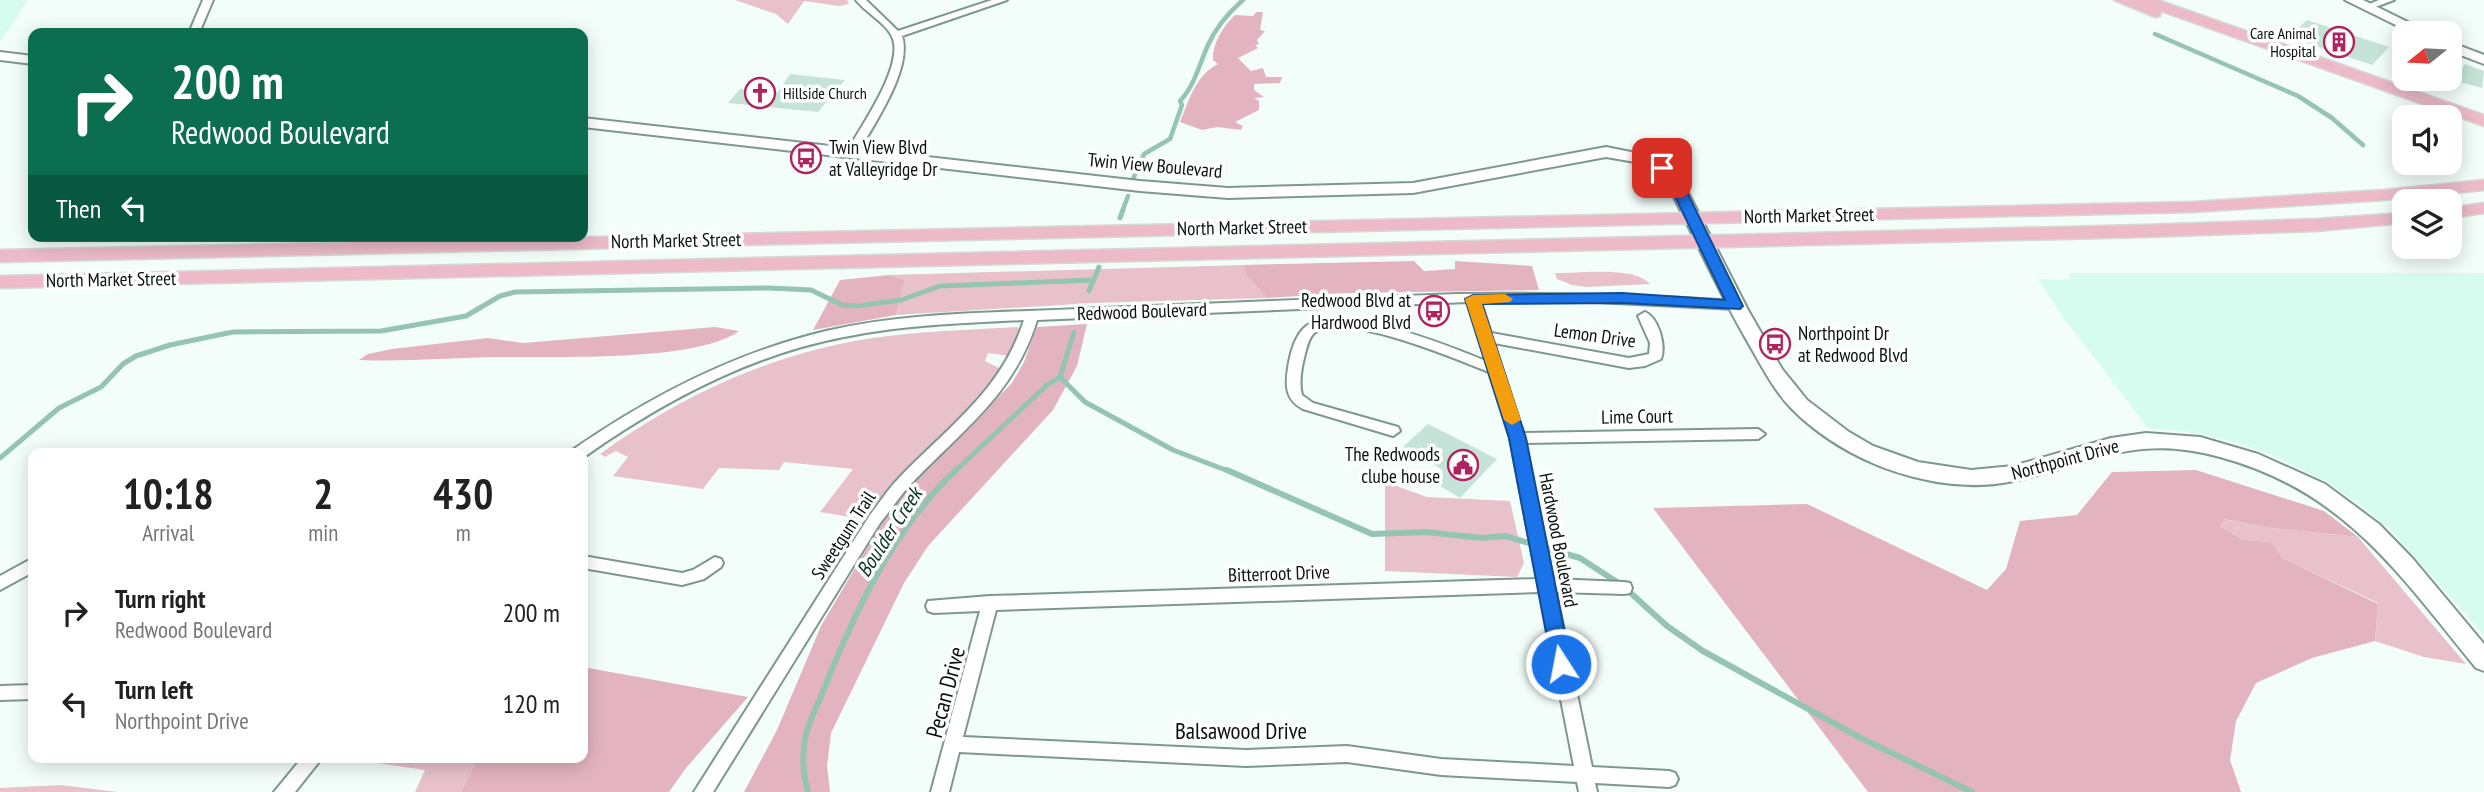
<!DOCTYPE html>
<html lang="en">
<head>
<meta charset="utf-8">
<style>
	:root { --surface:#fff; --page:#f2f2f2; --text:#222; --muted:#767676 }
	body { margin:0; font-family:"PT Sans Narrow",sans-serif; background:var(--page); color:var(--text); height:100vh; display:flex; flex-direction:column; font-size:26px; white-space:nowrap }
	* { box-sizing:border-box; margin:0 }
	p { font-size:23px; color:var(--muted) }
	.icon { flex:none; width:38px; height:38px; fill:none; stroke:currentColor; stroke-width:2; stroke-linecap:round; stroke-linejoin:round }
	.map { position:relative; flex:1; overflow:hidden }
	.side { position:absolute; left:28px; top:448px; width:560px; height:315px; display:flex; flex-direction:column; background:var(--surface); border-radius:14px; box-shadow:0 4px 18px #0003 }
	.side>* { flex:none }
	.hud { position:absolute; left:28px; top:28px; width:560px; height:214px; border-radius:14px; box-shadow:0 4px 18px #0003; background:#0b6e4f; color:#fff; overflow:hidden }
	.needle { width:46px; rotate:252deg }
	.fabs { position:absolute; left:2392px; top:21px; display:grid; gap:14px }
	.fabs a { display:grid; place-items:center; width:70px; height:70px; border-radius:14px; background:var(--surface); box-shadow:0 4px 18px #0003; font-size:35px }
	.pin { position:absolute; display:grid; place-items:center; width:60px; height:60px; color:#fff; margin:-30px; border-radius:14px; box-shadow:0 4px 10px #0006 }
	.me { position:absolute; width:77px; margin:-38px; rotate:349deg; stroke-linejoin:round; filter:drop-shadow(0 0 5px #0008) }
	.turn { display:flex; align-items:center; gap:24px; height:147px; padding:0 28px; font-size:32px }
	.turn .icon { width:91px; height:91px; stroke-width:2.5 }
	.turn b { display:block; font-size:49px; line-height:60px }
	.then { display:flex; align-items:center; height:66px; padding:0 28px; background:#0003; gap:14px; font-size:26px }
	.eta { display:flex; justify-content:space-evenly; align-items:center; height:119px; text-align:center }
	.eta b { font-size:42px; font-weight:700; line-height:49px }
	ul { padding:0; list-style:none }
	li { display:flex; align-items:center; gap:21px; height:91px; padding:0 28px }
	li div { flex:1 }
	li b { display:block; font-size:26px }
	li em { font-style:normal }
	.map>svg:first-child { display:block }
	.built { fill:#d5fcee }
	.green { fill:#e8c1cb }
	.forest { fill:#e3b4c0 }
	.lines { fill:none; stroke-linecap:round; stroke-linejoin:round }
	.stream-far2 { stroke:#95c4b3; stroke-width:4.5 }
	.stream-far1 { stroke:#95c4b3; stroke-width:5 }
	.stream { stroke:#95c4b3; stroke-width:6 }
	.building { fill:#c5e3d7 }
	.street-casing { stroke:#7d988e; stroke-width:4 }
	.secondary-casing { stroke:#7d988e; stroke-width:4 }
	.primary-casing { stroke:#d7d9d8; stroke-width:3 }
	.street { fill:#fff; fill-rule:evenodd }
	.secondary { fill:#fff; fill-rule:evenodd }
	.primary { fill:#ecbac8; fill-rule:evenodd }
	.route { fill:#1a73e8; stroke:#114b97; stroke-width:2 }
	.slow { fill:#f59e0b }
	.labels { text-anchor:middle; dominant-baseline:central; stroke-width:7; stroke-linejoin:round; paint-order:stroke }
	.far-poi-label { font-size:16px; fill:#07110d; stroke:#fff; text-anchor:end }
	.poi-label { font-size:19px; fill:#07110d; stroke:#fff; text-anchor:start }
	.street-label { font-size:19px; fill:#07110d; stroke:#fff }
	.water-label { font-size:21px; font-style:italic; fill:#093529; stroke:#fff }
	.near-street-label { font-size:23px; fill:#07110d; stroke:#fff }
</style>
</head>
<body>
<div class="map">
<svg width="2484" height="792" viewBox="0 0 2484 792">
	<rect width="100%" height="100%" fill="#f3fefa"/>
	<path class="built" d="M0,0H27L13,24L0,40Z
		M2070,273H2484V635L2391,530L2363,507L2327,482L2273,455L2231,441L2190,432L2148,428L2061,314L2038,279L2065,280L2070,278Z"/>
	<path class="green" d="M735,0H847L849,4L839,6L804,1L788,24L776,14Z
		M1243,265L1247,276L1267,298L1094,303L896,315L905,279L889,275Z
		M1555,273C1580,273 1636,266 1650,284L1587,287L1572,285L1557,279Z
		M1017,327L1022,331L1009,356L988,353L985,361L1001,369L1000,373L969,410L925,452L868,520L820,512L853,469L784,462L779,470L719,468L703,489L613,476L628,457L616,451L605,457L600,454C681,395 773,353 873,338C920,331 969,330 1017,327Z
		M1385,482L1427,497L1510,501L1524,563L1517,577L1385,571Z
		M2223,519L2271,528L2358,537L2466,664L2424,657L2375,641L2378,603L2283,558L2271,542L2243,540L2220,526Z
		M342,758H478L461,792H415L425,770Z
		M61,785L118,792H0V788Z"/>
	<path class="forest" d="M1256,12H1263L1260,30L1265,31L1257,40L1259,44L1255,45L1258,48L1238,58L1251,71L1263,68L1266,77H1282L1280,83L1254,84V90L1264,97L1254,98L1259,101V110L1235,122L1243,126L1241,130L1217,127L1202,130L1180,122C1189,100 1196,75 1218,64L1213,60C1212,44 1224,25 1235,15L1253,16Z
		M1414,261L1424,271L1455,269V261L1532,266L1539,290L1349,293L1267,298L1247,276L1243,265Z
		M889,275L905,279L896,315L813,330L840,280Z
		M1087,324L1077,366L1053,410L928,546L904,583L831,733L827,766L830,792H744L777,730L821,626L884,519L908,487L1012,383L1024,362L1037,327Z
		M715,327L739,331C695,363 550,356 492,357C448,358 404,362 359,360L368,354L392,349L488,338L523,343Z
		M2196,470L2324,511L2358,537L2271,528L2224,519L2220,526L2243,540L2271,542L2283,558L2378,604L2375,641L2312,658L2256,683L2236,721L2230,760L2241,792H1868L1653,508L1807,504L1987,590L2006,569L2020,521L2077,515L2112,472Z
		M583,667L748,697L686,768L669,792H461L478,758H583Z"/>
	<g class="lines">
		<path class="stream-far2" d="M2155,34L2298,96L2332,118L2363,145
			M1133,179L1144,154L1170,139L1182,105L1180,101C1195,85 1199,65 1208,45C1216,27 1228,13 1243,0
			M1122,212L1128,196"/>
		<path class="stream-far1" d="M1120,218L1123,210
			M1089,291L1099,267
			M1060,377L1085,402L1173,450L1231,472
			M0,458L59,408L101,387L123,364L136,356L170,345L233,332L381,331L466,316L500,296L515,292L769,288L811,290L842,305L857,306L901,300L940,286L1094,280
			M954,472L1047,385L1060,377L1074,332"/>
		<path class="stream" d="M1227,470L1372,534L1425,532L1482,538L1505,536L1580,558L1623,586L1667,626L1703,651L1857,736L1972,792
			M808,792C803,775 802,757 805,739C808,722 818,705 824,689C855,611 894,528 956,470"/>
	</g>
	<path class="building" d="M2307,20L2389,47L2372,65L2289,37Z
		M2464,64L2484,71L2482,88L2456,81L2460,67L2463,68Z
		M790,74L845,80L818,112L728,103L740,89L777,93Z
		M1428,424L1497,459L1460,498L1432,481L1443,470L1403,447Z"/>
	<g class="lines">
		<g class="street-casing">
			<path id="street" d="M203,0H213L199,33H189Z
				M856,0H866L898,31L992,0H1007L902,36C913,69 873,125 858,153L852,156L846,153C860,128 903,68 893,39C888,24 866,13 856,0Z
				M2379,0H2394L2367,10L2362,7Z
				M1458,294C1551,293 1643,295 1735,301L1742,305L1735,309L1597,302H1481L1491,333L1629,358L1649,354L1650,343L1638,316L1645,312C1659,318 1666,346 1661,359L1645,366L1629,368L1494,343L1523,433L1758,429L1765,434L1758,439L1525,443L1553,579L1624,582L1630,583L1632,588L1630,593L1624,594L1556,592L1592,767L1669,771L1675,773L1678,779L1675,785L1669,787L1595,783L1597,792H1579L1577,782L1441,775L1347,762L1246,766L959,752L949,792H931L980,611L934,613L928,611L926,606L928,601L990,596L1537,579L1510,438L1489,372C1458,360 1342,310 1314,333C1308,339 1306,350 1304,358C1301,370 1299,383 1302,395L1313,403L1398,427L1400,431L1393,436L1303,409C1286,400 1285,387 1288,368C1290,355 1294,338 1304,328C1335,299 1451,347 1486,361L1468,302L1037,320C1015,394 961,431 910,485C899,497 891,510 880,523L713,792H694L870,515C880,502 889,488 900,477C949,426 1002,390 1024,320C964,323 903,325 844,337C749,355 662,402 584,457L583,453H572L574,449C651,396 734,353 826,331C908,312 994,313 1078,309C1205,304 1331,298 1458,294ZM1540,592L1574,766L1441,759L1347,746L1246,750L963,737L996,610Z
				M583,556L682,573L693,570L715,557L721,559L723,563L721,567L704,579L682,585L583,568Z
				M33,558V572L0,590V576Z
				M33,685V699L0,700V686Z
				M302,758H322L295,792H274Z"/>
		</g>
		<g class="secondary-casing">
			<path id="secondary" d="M2345,0H2363L2430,33H2412Z
				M2450,42L2484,55V64L2450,51Z
				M0,52L33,56V64L0,60Z
				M583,118L1140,181L1228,188L1413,183L1606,147L1651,156L1668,165L1681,179L1748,310L1782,369L1807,400L1849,432L1873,446L1918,462L1971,470L2013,466L2111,438L2146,433L2200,437L2258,454L2325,484L2379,524L2413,559L2484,644V671L2476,668C2399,574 2345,491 2220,457C2133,433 2094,464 2014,481C1937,497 1845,463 1791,408C1774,390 1762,367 1750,346C1719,293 1694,236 1666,181L1656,171L1641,163L1606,157L1413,193L1228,198L1140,191L583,127Z"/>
		</g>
		<g class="primary-casing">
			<path id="primary" d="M2114,0H2158L2484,115V126L2161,11L2160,16L2155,17Z
				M2484,180V190L2384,200L2192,212L0,262V250L2192,202L2384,190Z
				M2484,203V213L2450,218V208Z
				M2404,213V223L2317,231L2144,237L0,288V276L2144,225L2317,219Z"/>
		</g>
		<use href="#street" class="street"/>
		<use href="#secondary" class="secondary"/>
		<use href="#primary" class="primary"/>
	</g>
	<path class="route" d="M1662,164L1667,166L1682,182L1743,306L1740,309L1622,303L1482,304L1526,438L1571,664L1568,669L1561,672L1554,669L1552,664L1509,438L1465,299L1473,295L1622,293L1725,300L1669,184L1656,168Z"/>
	<path class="slow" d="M1505,294L1513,299L1510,302L1482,304L1521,420L1512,425L1504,420L1465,299L1473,295Z"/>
	<defs>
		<g id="building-ring" transform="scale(1.575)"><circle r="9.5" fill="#fff" stroke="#b0235e" stroke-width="1.5"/><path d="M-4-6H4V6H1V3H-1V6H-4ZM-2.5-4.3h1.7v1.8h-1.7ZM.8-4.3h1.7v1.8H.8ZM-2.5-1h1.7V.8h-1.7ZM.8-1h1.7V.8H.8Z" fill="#b0235e"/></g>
		<g id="church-ring" transform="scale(1.575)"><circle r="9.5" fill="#fff" stroke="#b0235e" stroke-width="1.5"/><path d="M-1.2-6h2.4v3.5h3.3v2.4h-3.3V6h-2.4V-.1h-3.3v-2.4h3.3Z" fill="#b0235e"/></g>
		<g id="bus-ring" transform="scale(1.575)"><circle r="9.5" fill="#fff" stroke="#b0235e" stroke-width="1.5"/><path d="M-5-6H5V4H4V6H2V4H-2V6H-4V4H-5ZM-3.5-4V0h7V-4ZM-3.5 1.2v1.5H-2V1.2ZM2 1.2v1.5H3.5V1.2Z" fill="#b0235e"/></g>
		<g id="civic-ring" transform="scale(1.575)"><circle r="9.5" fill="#fff" stroke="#b0235e" stroke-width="1.5"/><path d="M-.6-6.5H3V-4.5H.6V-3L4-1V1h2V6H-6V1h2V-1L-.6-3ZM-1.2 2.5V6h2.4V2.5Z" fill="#b0235e"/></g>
	</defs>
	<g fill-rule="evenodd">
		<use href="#building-ring" x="2339" y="42"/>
		<use href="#church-ring" x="760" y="93"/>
		<use href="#bus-ring" x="806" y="158"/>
		<use href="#bus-ring" x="1434" y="311"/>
		<use href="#bus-ring" x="1775" y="344"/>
		<use href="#civic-ring" x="1463" y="465"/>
	</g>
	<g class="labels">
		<g class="far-poi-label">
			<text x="2316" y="33">Care Animal<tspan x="2316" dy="18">Hospital</tspan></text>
			<text x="783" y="93" text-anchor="start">Hillside Church</text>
		</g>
		<g class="poi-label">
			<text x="829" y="147">Twin View Blvd<tspan x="829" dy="22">at Valleyridge Dr</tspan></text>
			<text x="1411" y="300" text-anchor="end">Redwood Blvd at<tspan x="1411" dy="22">Hardwood Blvd</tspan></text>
			<text x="1798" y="333">Northpoint Dr<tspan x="1798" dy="22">at Redwood Blvd</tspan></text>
			<text x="1440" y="454" text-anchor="end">The Redwoods<tspan x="1440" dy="22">clube house</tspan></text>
		</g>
		<g class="street-label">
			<text transform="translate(1155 165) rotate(5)">Twin View Boulevard</text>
			<text transform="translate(1809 215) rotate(-1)">North Market Street</text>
			<text transform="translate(1242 227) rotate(-1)">North Market Street</text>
			<text transform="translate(676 240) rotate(-1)">North Market Street</text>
			<text transform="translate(111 279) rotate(-1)">North Market Street</text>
			<text transform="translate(1142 311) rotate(-2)">Redwood Boulevard</text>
			<text transform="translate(1595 335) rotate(8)">Lemon Drive</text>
			<text transform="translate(1637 416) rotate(-1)">Lime Court</text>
			<text transform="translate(2065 459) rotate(-15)">Northpoint Drive</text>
			<text transform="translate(843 535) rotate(-57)">Sweetgum Trail</text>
			<text transform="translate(1559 540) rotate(79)">Hardwood Boulevard</text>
			<text transform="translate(1279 573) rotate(-2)">Bitterroot Drive</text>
		</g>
		<g class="water-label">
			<text transform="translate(889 532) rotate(-57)">Boulder Creek</text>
		</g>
		<g class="near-street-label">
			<text transform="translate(945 692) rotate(-75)">Pecan Drive</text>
			<text x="1241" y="730">Balsawood Drive</text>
		</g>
	</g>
</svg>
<div class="fabs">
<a><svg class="needle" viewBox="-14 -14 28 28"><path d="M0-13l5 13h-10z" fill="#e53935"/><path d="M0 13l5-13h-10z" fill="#767676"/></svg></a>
<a><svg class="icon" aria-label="sound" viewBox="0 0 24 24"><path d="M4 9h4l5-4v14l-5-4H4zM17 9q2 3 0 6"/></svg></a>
<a><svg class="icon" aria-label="layers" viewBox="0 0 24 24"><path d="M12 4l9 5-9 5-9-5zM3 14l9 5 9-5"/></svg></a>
</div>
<div class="pin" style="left:1662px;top:168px;background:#d93025"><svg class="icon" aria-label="arrive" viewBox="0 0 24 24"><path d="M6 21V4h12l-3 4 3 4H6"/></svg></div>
<svg class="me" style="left:1561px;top:664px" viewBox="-20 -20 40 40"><circle r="17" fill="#1a73e8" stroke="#fff" stroke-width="3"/><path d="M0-11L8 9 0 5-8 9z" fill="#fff"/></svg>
<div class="hud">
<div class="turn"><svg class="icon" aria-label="right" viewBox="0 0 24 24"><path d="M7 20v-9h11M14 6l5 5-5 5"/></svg><div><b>200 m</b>Redwood Boulevard</div></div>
<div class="then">Then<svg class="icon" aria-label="left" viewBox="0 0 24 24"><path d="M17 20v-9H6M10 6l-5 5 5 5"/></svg></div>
</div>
<section class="side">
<div class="eta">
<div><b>10:18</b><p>Arrival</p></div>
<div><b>2</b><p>min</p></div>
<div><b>430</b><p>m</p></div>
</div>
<ul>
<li><svg class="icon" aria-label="right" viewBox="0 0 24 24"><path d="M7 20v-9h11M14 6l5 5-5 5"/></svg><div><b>Turn right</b><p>Redwood Boulevard</p></div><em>200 m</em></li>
<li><svg class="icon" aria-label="left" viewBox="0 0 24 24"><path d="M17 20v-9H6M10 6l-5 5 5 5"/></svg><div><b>Turn left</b><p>Northpoint Drive</p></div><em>120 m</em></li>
</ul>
</section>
</div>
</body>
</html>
